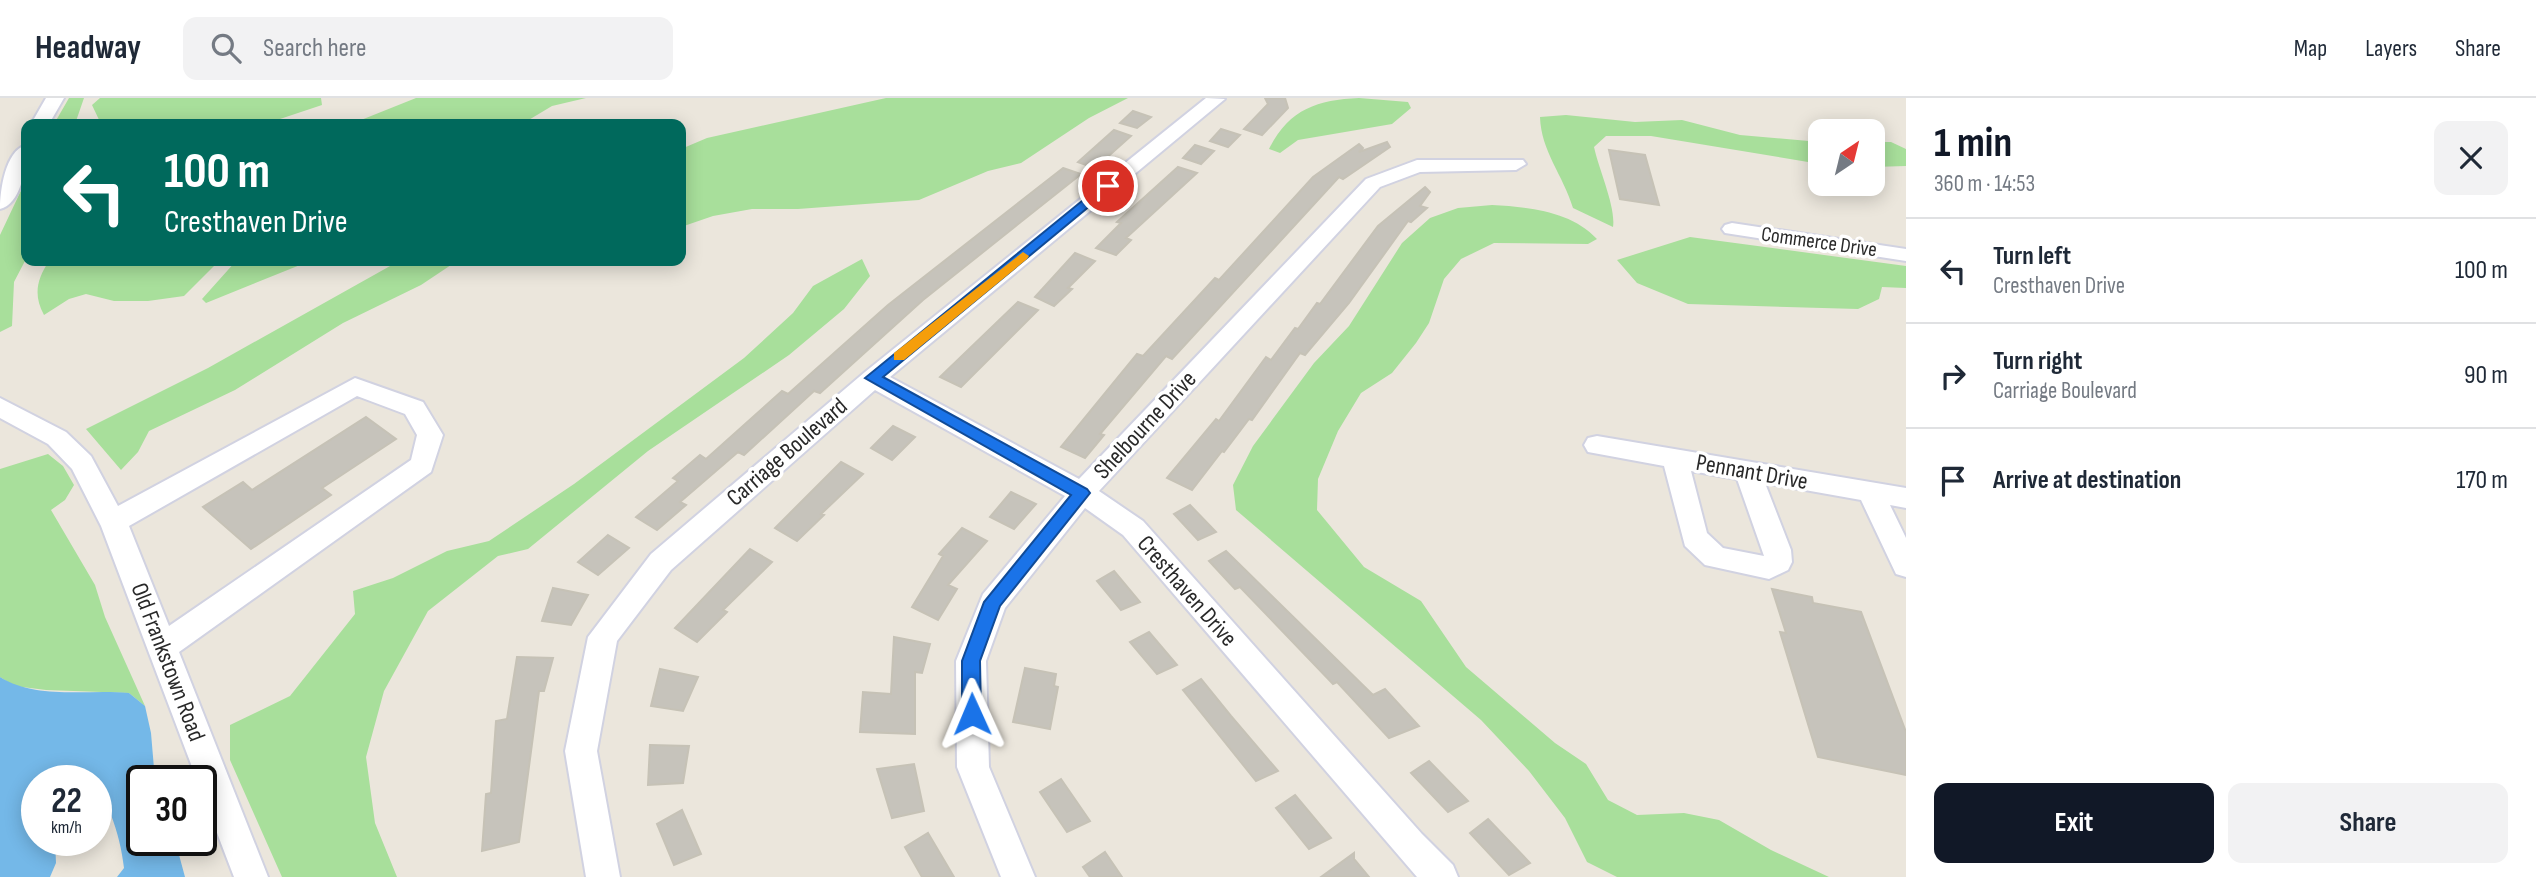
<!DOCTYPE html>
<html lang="en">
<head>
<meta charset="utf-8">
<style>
	:root { --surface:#fff; --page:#f2f2f3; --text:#1f2937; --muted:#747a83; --line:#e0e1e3; --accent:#111827 }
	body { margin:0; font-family:"Sofia Sans Condensed",sans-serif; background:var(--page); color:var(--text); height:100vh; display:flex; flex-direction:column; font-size:26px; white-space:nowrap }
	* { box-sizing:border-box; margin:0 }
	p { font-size:23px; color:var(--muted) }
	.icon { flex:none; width:38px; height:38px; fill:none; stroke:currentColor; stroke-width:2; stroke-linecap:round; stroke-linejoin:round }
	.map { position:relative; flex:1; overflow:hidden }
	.panel { display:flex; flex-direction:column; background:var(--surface); width:630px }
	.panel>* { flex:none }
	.guide { position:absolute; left:21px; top:21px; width:665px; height:147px; border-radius:14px; box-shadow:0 4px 18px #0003; background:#00695c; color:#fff; overflow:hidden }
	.needle { width:46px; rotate:35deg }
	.tools { position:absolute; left:1808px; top:21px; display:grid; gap:14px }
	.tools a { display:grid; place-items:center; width:77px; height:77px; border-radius:14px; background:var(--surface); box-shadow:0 4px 18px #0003; font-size:35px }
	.speed { position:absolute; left:21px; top:667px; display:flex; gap:14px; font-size:35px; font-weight:700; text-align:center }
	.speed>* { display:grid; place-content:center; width:91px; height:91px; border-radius:50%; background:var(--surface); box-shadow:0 4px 18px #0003; line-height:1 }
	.speed small { font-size:18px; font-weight:400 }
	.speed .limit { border:4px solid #111; border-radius:10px; background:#fff; color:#111 }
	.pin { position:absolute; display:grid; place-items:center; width:60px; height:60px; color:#fff; margin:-30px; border:4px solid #fff; border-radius:50%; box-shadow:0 2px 7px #0007 }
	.me { position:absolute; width:77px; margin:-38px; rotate:359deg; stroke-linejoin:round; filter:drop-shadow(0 0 5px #0008) }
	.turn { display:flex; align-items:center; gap:24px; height:147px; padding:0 28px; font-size:32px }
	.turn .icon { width:91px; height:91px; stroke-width:2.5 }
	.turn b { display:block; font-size:49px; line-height:60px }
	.round { display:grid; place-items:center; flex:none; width:74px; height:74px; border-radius:14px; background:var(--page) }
	.summary { display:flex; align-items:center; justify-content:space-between; height:119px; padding:0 28px }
	h1 { font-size:42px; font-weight:700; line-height:52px; color:var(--accent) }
	.cta { display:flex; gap:14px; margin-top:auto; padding:14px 28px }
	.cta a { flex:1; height:80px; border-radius:14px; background:var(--accent); color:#fff; font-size:28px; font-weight:700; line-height:80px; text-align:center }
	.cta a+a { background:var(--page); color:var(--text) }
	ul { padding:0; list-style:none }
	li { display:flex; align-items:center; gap:21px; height:105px; padding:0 28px; border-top:2px solid var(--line) }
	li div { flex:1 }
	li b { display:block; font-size:26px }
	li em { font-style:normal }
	header { display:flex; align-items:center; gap:42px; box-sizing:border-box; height:98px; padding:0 35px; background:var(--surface); border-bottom:2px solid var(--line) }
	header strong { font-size:33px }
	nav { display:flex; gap:38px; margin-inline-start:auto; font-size:24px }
	.search { width:490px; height:63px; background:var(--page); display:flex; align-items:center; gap:18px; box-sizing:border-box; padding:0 24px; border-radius:14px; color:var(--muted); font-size:26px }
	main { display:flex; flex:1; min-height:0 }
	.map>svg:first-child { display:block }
	.green { fill:#a8df9b }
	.water { fill:#74b8e8 }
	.building { fill:#c6c3bb; stroke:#c6c2b6; stroke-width:2 }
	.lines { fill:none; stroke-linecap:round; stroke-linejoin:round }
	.minor-casing { stroke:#d1d2e1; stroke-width:4 }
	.minor { fill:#fff; fill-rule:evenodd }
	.route { fill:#1a73e8; stroke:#114b97; stroke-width:2 }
	.slow { fill:#f59e0b }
	.labels { text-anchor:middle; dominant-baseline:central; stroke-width:7; stroke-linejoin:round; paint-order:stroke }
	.far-street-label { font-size:21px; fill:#292929; stroke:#fff }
	.street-label { font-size:24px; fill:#292929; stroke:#fff }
</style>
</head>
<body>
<header>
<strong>Headway</strong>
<div class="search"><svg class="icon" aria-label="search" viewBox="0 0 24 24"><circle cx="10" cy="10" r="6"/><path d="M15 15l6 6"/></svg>Search here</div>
<nav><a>Map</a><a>Layers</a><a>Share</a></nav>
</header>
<main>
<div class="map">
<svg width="1906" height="779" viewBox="0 0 1906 779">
	<rect width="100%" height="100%" fill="#ebe6dc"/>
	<path class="green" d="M69,0H84L75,26H54Z
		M100,0H321L322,7L265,26H101L92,7Z
		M416,0H586L552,8L522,26H351Z
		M886,0H1128L1089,20L1021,65L988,73L919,102L798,111H752L713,118L681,129V51L707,40Z
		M1359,0L1408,4L1411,10L1392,26L1298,42L1280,55L1269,51C1289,11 1317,2 1359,0Z
		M1566,17L1635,24L1682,22L1740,37L1820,44V66L1651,38H1606L1594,49C1599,72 1616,109 1613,129L1573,110C1563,77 1541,53 1540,19Z
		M1873,44H1891L1906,51V68L1873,69Z
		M26,82V161L14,184L12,228L0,234V137Z
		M1492,107C1529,109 1571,113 1597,141L1588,146L1494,145L1461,161L1444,181L1429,225L1416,245L1392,275L1361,295L1338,333L1318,381L1317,412L1364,469L1421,503L1466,569L1555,645L1586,666L1608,702L1637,717L1684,715L1719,722L1771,752L1829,779H1617L1587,764L1565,720L1529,673L1481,622L1236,412L1233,387L1253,348L1314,265L1349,228L1402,145L1430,120L1458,110Z
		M1690,139L1906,168V190L1882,189L1879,201L1858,211L1688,206L1637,185L1617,162Z
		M862,161L870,178L844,211L789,257L648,353L528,451L498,458L428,513L384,593L366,659L375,725L397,779H282L230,662V627L290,598L355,516L353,493L393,480L447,453L489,443L574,386L744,260L793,215L813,188Z
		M49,163H219L184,198L148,203H114L86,196L69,201L44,217C33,197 37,181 49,163Z
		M236,163H310L206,205L202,201Z
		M399,163H457L421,187L343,225L235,292L149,333L138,354L121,372L86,331L208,270Z
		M48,356L63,368L74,387L65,402L51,412L95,487L105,519L145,608L129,595L46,592L14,588L0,579V371Z"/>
	<path class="water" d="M0,579C37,602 88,591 129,595L145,608L151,635L155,682H142V742H175L185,779H117L124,770C120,734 106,695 83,671L68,675L61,682H37V742H55L56,765L50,779H0Z"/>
	<path class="building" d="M1265,0H1285L1288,10L1262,37L1244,31L1268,6Z
		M1133,13L1151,19L1137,30L1120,25Z
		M1221,31L1240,37L1228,49L1210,43Z
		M1114,32L1131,38L1095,70L1078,64Z
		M1387,44L1390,49L1343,81L1339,79L1172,261L1166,258L1100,336L1104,337L1085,360L1061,349L1137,256L1143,258L1215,180L1219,182L1313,79L1359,46L1363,50L1359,54Z
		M1195,47L1214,53L1201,66L1183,60Z
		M1609,52L1645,57L1659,107L1620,101Z
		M1178,69L1197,75L1126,140L1131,142L1116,157L1096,150L1121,125L1117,124Z
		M1063,70L1081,76L923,202L820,295L814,293L744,357L738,354L680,404L686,407L657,432L636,419L678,383L673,380L700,357L706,361L782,293L788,296L888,207Z
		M1425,89L1430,94L1420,108L1427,110L1411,124L1408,123L1349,205L1305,257L1300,255L1252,322L1249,321L1224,354L1222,353L1192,392L1167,380L1216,321L1219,323L1266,259L1271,262L1295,230L1298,231L1317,205L1320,206L1378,128Z
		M1075,155L1095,163L1068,190L1072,191L1054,208L1035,199Z
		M1018,204L1038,212L961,289L940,279Z
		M366,319L396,341L322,390L331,397L251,451L203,409L243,384L252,392Z
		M893,328L915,339L892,362L871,350Z
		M841,364L863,376L821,416L824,417L797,443L775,430Z
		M1011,394L1036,406L1014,431L990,419Z
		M1190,407L1216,434L1198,442L1174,416Z
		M962,430L987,443L948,487L957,491L938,522L912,509L943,458L939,456Z
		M608,437L629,450L598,477L578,464Z
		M750,451L772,464L723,512L727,514L697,544L675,530Z
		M1226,453L1373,597L1385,591L1419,628L1389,640L1337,584L1333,586L1240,489L1235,491L1209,463Z
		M1114,473L1140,504L1121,512L1097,483Z
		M553,490L588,497L571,527L542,523Z
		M1772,491L1812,499L1813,505L1861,514L1906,634V677L1818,659L1780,534L1786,535Z
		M1149,534L1177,567L1157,576L1130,544Z
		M894,539L930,546L922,575L915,574V636L860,634L863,594L891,596Z
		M517,559L553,560L544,593H539L519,744L482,753L486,696L491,695L496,623L507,621Z
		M1025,570L1056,576L1054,588L1058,589L1050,631L1013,624Z
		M660,571L698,579L683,613L651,608Z
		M1201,581L1231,618L1278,673L1256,683L1183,592Z
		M650,647L689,648L683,685L648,687Z
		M1429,663L1468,703L1448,714L1411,675Z
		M914,666L924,713L892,720L877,671Z
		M1061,681L1090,723L1067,734L1040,694Z
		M1295,697L1331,740L1309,751L1276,710Z
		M682,712L701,756L674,767L657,726Z
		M1488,721L1530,765L1509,777L1470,735Z
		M928,735L954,779H922L905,749Z
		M1105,754L1122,779H1090L1083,769Z
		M1354,755V761L1369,779H1321Z"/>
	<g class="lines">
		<g class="minor-casing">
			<path id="minor" d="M46,0H64L49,26H31Z
				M1206,0L1225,1L890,279L1079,381L1366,81L1417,62H1523L1526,66L1516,72L1420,74L1380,89L1099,393L1143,423L1422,736L1453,767L1458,779H1417L1123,437L1085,410L1005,510L986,563L989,669L1035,779H1001L957,669L956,563L983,496L1065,398L875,292L671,472L617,543L597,653L620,779H586L565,653L588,539L651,456L865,274Z
				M26,47C27,66 22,106 0,111C0,93 5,53 26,47Z
				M1732,125L1906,151V163L1725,135L1722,131L1725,127Z
				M355,280L423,304L443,337L431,374L179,554L268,779H234L201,693V682H197L101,428L72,371L48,346L0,320V300L66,334L91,358L118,408ZM357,298L405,316L417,337L411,362L169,528L129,428Z
				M1597,338L1906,390V410L1890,407L1906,440V479L1896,476L1861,402L1765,385L1791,452L1792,464L1788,472L1769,481L1705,467L1685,448L1664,368L1588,354L1584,347L1588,340ZM1691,373L1737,381L1764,458L1723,450L1707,435Z"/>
		</g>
		<use href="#minor" class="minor"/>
	</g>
	<path class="route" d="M1104,85L1114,88L883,279L1087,391L1090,395L1000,508L980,563L981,616L979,622L972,624L965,622L962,616V563L984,504L1071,397L865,280Z"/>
	<path class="slow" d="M1023,154L1029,158L1027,161L904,262H894V255Z"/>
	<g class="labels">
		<g class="far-street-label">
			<text transform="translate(1819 144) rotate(8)">Commerce Drive</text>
		</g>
		<g class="street-label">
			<text transform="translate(1145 327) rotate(-47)">Shelbourne Drive</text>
			<text transform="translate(787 354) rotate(-41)">Carriage Boulevard</text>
			<text transform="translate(1752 374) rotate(10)">Pennant Drive</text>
			<text transform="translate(1187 493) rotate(49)">Cresthaven Drive</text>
			<text transform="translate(168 564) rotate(69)">Old Frankstown Road</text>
		</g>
	</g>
</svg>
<div class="tools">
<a><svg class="needle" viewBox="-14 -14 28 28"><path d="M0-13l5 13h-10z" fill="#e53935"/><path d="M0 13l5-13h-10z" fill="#747a83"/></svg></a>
</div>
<div class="speed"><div>22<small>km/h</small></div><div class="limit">30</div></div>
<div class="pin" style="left:1108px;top:88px;background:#d93025"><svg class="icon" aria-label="arrive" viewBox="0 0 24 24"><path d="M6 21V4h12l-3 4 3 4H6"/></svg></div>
<svg class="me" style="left:972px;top:616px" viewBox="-20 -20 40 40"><path d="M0-17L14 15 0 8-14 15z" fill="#1a73e8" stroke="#fff" stroke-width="4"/></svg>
<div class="guide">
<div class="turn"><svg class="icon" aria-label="left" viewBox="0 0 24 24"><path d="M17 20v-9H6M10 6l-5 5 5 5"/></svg><div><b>100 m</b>Cresthaven Drive</div></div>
</div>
</div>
<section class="panel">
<div class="summary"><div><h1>1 min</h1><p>360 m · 14:53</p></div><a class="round"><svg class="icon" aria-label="close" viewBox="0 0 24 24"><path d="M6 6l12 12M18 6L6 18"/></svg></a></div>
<ul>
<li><svg class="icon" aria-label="left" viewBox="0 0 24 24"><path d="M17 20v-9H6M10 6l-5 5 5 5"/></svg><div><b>Turn left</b><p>Cresthaven Drive</p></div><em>100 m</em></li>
<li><svg class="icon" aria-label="right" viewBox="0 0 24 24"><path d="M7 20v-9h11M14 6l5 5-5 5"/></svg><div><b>Turn right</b><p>Carriage Boulevard</p></div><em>90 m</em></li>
<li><svg class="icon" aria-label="arrive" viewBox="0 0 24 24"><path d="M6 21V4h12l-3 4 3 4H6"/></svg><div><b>Arrive at destination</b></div><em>170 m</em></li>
</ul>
<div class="cta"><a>Exit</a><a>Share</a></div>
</section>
</main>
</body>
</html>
